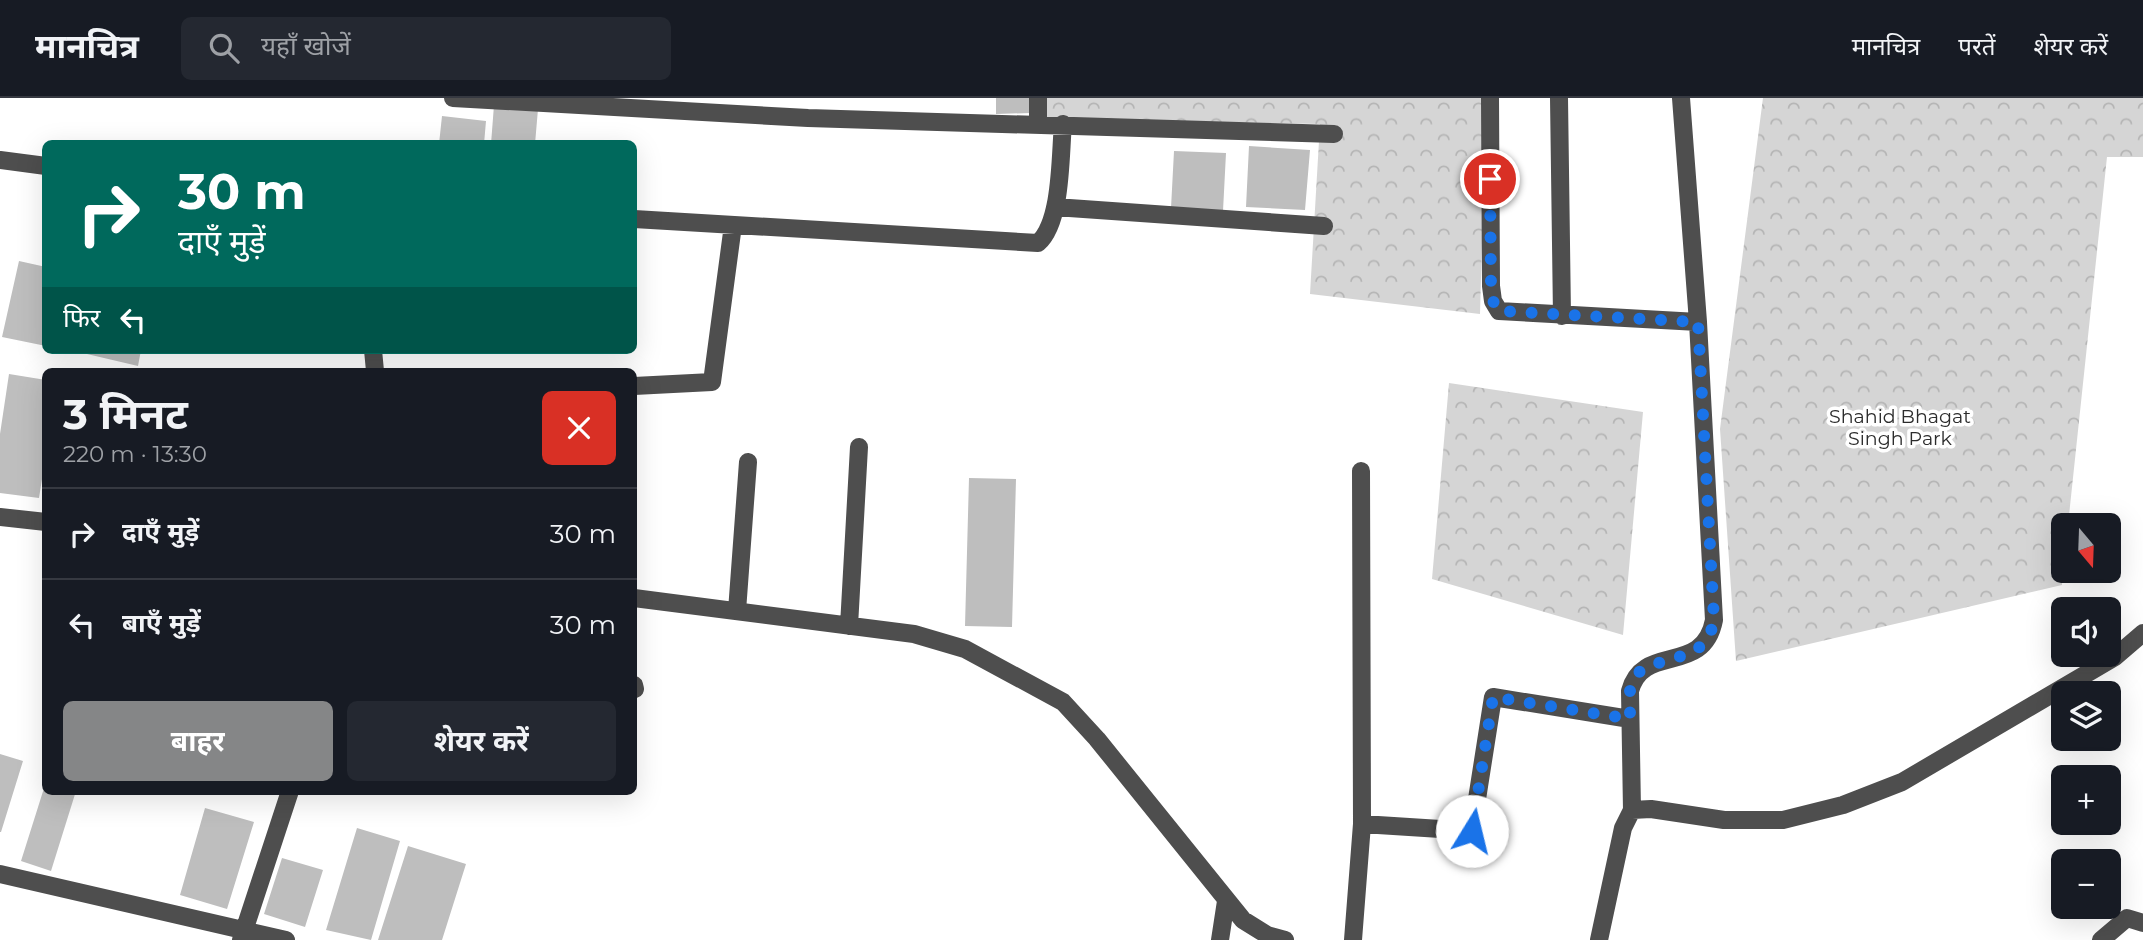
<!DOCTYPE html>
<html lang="hi">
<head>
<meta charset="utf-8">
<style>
	:root { --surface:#171b24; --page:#242831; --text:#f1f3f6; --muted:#9ea1a6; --line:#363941; --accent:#858687 }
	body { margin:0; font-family:Montserrat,"Noto Sans Devanagari",sans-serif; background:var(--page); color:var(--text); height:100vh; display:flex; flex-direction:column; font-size:26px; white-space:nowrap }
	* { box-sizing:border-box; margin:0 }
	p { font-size:23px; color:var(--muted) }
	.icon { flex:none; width:38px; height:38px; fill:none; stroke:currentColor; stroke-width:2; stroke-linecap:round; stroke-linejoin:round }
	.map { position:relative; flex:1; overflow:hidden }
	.side { position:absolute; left:42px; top:270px; width:595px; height:427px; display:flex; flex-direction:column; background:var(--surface); border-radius:10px; box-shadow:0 7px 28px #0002 }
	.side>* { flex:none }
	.top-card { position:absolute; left:42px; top:42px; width:595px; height:214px; border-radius:10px; box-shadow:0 7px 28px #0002; background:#00695c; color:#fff; overflow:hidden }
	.needle { width:46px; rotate:161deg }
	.buttons { position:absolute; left:2051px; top:415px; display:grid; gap:14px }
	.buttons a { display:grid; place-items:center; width:70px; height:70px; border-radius:10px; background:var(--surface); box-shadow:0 7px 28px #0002; font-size:35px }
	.pin { position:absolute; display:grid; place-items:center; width:60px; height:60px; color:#fff; margin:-30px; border:4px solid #fff; border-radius:50%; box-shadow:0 2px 7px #0007 }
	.me { position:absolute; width:77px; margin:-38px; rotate:9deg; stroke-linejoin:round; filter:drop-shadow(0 0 5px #0008) }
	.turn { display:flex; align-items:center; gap:24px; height:147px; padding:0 21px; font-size:32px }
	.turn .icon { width:91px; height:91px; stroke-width:2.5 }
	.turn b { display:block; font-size:49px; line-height:60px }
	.then { display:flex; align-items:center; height:66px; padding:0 21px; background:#0003; gap:14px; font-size:26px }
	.round { display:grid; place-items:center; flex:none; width:74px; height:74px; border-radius:10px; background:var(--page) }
	.overview { display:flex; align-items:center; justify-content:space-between; height:119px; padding:0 21px }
	h1 { font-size:42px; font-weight:700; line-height:52px }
	.primary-button { display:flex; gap:14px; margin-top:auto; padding:14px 21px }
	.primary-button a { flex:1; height:80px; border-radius:10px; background:var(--accent); color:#fff; font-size:28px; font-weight:700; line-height:80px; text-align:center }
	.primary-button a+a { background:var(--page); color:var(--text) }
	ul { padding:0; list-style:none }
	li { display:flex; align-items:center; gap:21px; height:91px; padding:0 21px; border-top:2px solid var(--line) }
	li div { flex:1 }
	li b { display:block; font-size:26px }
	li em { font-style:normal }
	header { display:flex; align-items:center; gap:42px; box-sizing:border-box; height:98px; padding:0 35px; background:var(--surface); border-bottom:2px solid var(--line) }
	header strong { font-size:33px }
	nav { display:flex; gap:38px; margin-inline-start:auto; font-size:24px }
	.search { width:490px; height:63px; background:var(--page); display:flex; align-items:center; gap:18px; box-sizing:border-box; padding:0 24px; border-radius:10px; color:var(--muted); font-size:26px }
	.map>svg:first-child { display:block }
	.forest { fill:url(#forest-crowns) }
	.building { fill:#bebebe }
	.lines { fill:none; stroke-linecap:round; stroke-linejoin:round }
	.minor { stroke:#4e4e4e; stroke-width:18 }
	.route { stroke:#1a73e8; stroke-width:12; stroke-dasharray:0 21.6 }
	.labels { text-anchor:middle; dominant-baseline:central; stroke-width:7; stroke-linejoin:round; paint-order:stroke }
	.park-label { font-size:19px; fill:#2c2c2c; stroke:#fff }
</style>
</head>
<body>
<header>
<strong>मानचित्र</strong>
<div class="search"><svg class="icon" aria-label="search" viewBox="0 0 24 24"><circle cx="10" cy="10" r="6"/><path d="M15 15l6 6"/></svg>यहाँ खोजें</div>
<nav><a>मानचित्र</a><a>परतें</a><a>शेयर करें</a></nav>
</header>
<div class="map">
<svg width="2143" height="842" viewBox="0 0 2143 842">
	<defs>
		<pattern id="forest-crowns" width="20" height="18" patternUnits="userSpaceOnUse" patternTransform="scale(1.75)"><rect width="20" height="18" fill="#d5d5d5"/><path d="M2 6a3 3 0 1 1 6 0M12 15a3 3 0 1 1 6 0" fill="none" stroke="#b5b5b5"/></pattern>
	</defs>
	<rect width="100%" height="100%" fill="#fff"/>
	<path class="forest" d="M1045,0H1486L1480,216L1310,196L1320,26L1046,21Z
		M1763,0H2143V59H2107L2068,427H2063L2062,487L1736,563L1720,331Z
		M1449,285L1643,314L1623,537L1432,481Z"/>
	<path class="building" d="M996,0H1031V15L996,16Z
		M494,7L538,11L535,46H491Z
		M442,18L486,23L484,46H439Z
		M1249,48L1310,52L1305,112L1246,109Z
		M1174,53L1226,55L1223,113L1171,110Z
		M19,163L46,169V248L2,239Z
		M70,252H141L138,268Z
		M9,276L46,282V356L39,400L0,395V336Z
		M969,380L1016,381L1012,529L965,528Z
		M0,656L23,663L1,734H0Z
		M45,687L46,693H76L51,773L21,763Z
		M205,710L254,724L227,811L180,797Z
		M357,730L400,743L371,842L326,832Z
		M408,748L466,766L442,842H378Z
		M282,760L323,772L305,829L264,816Z"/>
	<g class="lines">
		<path class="minor" d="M453,0L808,20L1334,36
			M1490,0L1491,188L1493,203L1499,213L1698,224L1681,0
			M1559,0L1562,218
			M1038,26V0
			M0,62L46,68
			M1055,109L1324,128
			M634,121L1038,145C1062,124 1060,58 1063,26
			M373,252L375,273
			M634,288L712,284L733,127
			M0,419L46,424
			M634,500L914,536L965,551L1063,604L1097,641L1243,822L1267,837L1285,842
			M737,513L748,364
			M849,528L859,349
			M634,587L635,591
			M1632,712L1630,593C1643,544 1703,579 1714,522L1698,224
			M1362,726L1472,733L1493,599L1630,621
			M0,776L286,842
			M241,842L290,693
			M1220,842L1226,803
			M1353,842L1362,726L1361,373
			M1599,842L1623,730L1632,712L1651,711L1724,722H1783L1843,707L1902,684L2115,559L2143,535
			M2101,842L2127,820L2143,825"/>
	</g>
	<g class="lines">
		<path class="route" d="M1472,733L1493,599L1630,621V593L1639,574C1671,554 1706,565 1714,522L1698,224L1499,213L1493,203L1491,188L1490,81"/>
	</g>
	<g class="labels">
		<g class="park-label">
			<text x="1900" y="318">Shahid Bhagat<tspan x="1900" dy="22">Singh Park</tspan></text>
		</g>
	</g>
</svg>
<div class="buttons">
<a><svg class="needle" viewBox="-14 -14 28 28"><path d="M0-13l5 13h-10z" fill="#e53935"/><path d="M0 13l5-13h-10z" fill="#9ea1a6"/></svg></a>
<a><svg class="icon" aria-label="sound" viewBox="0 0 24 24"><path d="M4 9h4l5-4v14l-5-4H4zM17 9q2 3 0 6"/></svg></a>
<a><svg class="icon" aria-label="layers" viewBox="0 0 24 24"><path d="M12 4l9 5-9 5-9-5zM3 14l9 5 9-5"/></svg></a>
<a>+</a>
<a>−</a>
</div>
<div class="pin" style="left:1490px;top:81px;background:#d93025"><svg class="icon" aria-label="arrive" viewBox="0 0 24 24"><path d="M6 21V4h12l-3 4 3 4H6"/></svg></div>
<svg class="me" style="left:1472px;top:733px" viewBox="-20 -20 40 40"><circle r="19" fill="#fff"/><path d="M0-13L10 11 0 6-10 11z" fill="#1a73e8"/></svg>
<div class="top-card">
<div class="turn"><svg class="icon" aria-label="right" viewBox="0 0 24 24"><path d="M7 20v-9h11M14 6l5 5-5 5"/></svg><div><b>30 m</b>दाएँ मुड़ें</div></div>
<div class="then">फिर<svg class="icon" aria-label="left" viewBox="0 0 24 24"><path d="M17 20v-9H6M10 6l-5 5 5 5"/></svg></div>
</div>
<section class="side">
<div class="overview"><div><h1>3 मिनट</h1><p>220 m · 13:30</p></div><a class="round" style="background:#d93025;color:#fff"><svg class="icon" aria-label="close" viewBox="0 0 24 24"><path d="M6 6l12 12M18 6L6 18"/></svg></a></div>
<ul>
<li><svg class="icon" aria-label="right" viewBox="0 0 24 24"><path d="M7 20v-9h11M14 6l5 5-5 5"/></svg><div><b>दाएँ मुड़ें</b></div><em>30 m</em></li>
<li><svg class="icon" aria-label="left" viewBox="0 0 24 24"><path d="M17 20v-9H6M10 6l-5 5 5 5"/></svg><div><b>बाएँ मुड़ें</b></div><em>30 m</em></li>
</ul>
<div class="primary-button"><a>बाहर</a><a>शेयर करें</a></div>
</section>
</div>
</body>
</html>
